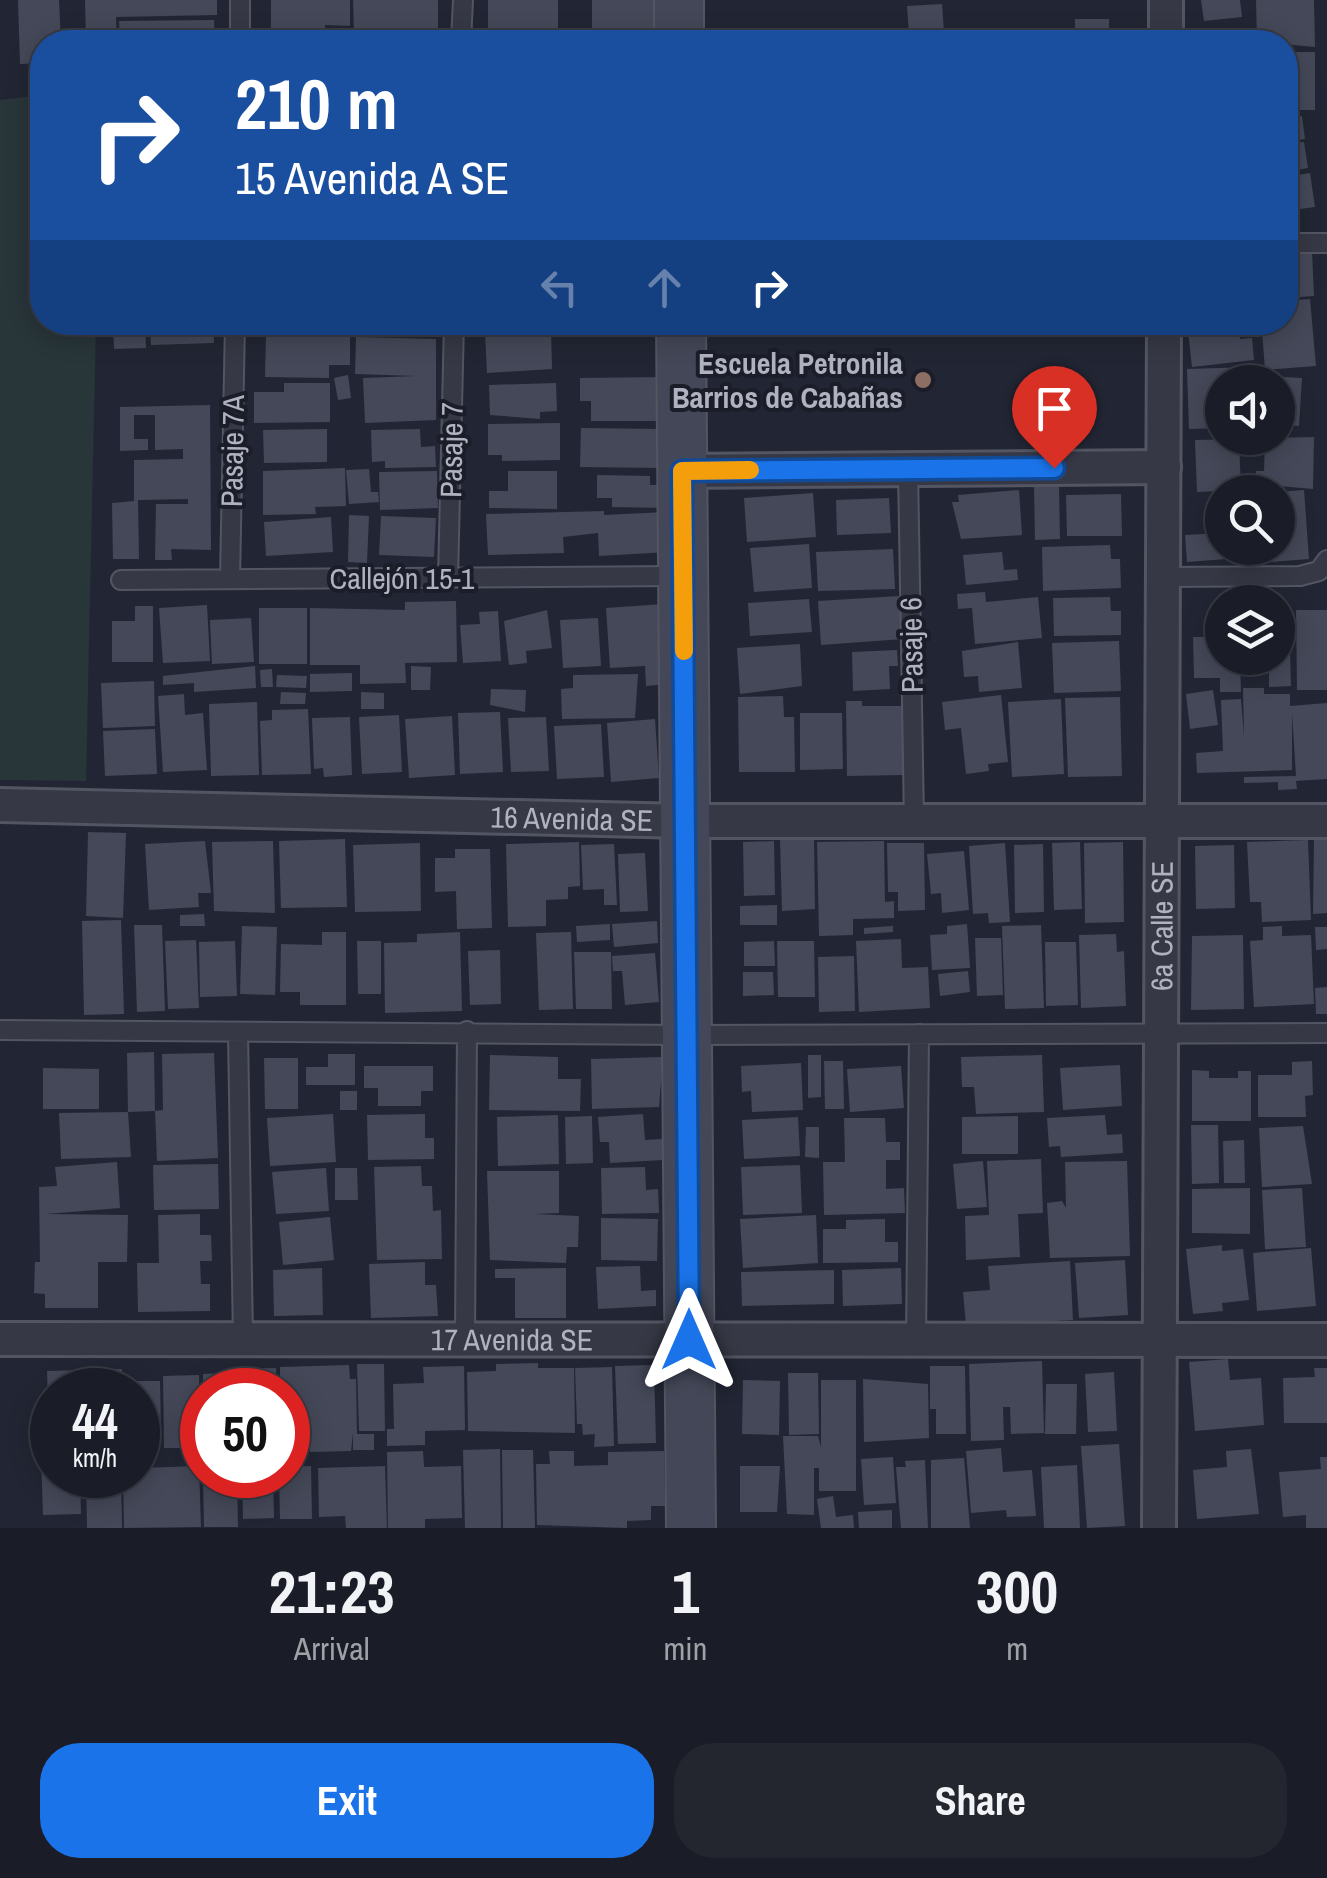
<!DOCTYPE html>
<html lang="en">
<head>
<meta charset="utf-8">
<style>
	:root { --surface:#1a1c27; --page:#23252f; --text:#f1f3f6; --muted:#9fa1a7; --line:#383a44; --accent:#1a73e8 }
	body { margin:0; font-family:"Archivo Narrow",sans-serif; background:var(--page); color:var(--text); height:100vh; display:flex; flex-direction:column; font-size:38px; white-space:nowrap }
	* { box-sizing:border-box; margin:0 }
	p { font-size:32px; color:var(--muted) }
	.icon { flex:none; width:55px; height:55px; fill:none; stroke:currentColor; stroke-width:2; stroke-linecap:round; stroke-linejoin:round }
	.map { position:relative; height:1528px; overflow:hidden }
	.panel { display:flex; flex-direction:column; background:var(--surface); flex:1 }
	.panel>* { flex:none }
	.banner { position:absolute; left:30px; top:30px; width:1268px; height:305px; border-radius:40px; box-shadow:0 5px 25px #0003,0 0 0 2px var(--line); background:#1a4fa0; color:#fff; overflow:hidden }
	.fabs { position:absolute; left:1205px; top:365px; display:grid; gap:20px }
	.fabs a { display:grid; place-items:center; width:90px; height:90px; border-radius:50%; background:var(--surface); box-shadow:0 5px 25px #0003,0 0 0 2px var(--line); font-size:50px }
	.speed { position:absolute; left:30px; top:1368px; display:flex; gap:20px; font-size:50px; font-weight:700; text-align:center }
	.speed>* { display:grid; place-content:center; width:130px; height:130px; border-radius:50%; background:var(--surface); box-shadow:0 5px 25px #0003,0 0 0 2px var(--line); line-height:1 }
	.speed small { font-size:25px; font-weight:400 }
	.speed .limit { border:15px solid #d22; background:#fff; color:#111 }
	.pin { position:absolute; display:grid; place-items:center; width:85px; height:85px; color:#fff; margin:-102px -42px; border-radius:50% 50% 50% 0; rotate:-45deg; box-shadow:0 0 10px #0007 }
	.pin .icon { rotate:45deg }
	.me { position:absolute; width:110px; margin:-55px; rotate:0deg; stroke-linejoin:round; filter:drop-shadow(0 0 8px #0008) }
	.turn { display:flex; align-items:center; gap:35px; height:210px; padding:0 40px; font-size:45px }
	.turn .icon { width:130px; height:130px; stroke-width:2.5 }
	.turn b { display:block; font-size:70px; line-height:85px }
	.lanes { display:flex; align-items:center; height:95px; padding:0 40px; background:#0003; justify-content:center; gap:50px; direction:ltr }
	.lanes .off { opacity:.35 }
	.eta { display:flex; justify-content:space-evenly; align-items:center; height:170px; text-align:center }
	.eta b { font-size:60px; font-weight:800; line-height:70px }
	.button { display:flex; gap:20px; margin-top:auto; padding:20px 40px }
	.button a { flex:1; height:115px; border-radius:40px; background:var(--accent); color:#fff; font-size:40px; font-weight:800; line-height:115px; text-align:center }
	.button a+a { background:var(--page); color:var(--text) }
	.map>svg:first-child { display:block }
	.green { fill:#283539 }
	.building { fill:#444858 }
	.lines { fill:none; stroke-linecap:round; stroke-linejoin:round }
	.service-casing { stroke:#535562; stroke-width:22 }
	.minor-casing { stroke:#535562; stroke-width:38 }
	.secondary-casing { stroke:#535562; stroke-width:52 }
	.service { stroke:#363845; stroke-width:18 }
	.minor { stroke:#363845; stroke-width:32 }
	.secondary { stroke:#444757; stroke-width:48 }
	.route-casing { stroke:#114b97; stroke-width:25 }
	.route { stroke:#1a73e8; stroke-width:18 }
	.slow { stroke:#f59e0b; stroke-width:18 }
	.education-dot { fill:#8d6e63; stroke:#1b1d29; stroke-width:4 }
	.labels { text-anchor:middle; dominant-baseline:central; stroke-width:8; stroke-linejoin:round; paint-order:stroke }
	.poi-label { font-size:30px; font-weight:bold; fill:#b0b2c1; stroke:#1b1d29; text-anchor:end }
	.street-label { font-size:30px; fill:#b0b2c1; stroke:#1b1d29 }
</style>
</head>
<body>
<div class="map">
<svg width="1327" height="1528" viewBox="0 0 1327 1528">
	<rect width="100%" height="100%" fill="#222634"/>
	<path class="green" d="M42,95V322L96,323L86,781L0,780V100Z"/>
	<path class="building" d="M18,0H59L61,42H42V63L20,64Z
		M85,0H217V15L116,17L117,42H86Z
		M271,0H350V26L325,25V31H271Z
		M353,0H438V32L354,33Z
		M488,0H558V28L488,29Z
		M592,0H667V31H592Z
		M1201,0H1240L1242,17L1204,21Z
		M1256,0H1314L1315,47L1257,42Z
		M942,4L944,32L909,34L907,6Z
		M1075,19H1109V42H1093V30L1075,31Z
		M214,20L215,42H120L119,21Z
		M1246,28V42H1181V31Z
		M487,32H510V42H487Z
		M601,36H667V42H601Z
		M347,37V42H268V38Z
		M1285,52H1315V110H1285Z
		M1302,116L1305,139L1285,142V119Z
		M1304,142L1308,168L1285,172V144Z
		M1310,173L1315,207L1285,211V177Z
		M1312,251L1314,296L1285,298V252Z
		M1310,299L1316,366L1265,370L1262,330L1283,325L1244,330L1243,322H1285V301Z
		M113,322H145L146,348L114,349Z
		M150,322H213L214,343L151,345Z
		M264,322H343V326L264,329Z
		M392,322H436V331L393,332Z
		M603,322H671V335H642V329H603Z
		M1187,322H1237L1240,339L1252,338L1254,360L1192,367Z
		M551,329L552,369L487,373L485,332Z
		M266,335L350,336V365H329V378L265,377Z
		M356,337L436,339V420L365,423L363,378L416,376L355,374Z
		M1251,367V382H1222V428L1189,429L1187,369Z
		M348,375L351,398L338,400L334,378Z
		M1265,376L1302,378L1299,426L1278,425V382H1264Z
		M665,377V421H591V401H580V378Z
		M284,383H330V422L254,423V392H284Z
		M556,383L557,411L540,412V419L490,415L489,385Z
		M210,405L211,550L171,549L172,560H155L156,504H188V499L138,500L139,559H113L112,503L134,501V460L183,459V449L155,450V415H134V439H148V450L120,451V407Z
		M560,423V460L502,461V455H488V424Z
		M581,428L662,429V468L580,467Z
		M327,429V462L264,463L263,430Z
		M420,429L421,447L435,446L436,467L385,468V461L372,462L371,430Z
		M1314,437L1313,489L1255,484L1256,471H1264L1265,438Z
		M1239,439L1241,490L1197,492L1195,440Z
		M345,468L346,506L315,507L316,514L263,515V471Z
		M369,469L371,492H378L379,502L349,504L346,470Z
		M437,471L438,508L380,510L379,472Z
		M508,471H557V509L489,508V491H508Z
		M597,475L650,476V485H666V508L612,507V498H597Z
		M1034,487H1059L1060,539L1035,540Z
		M1019,490L1022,535L961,539L952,502H959L958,495Z
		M1304,490L1309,559L1255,563L1254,548H1278V492Z
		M813,493L816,537L747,542L744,498Z
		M1121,494L1122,536H1067L1066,495Z
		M889,498L891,533L837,535L836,500Z
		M604,511V515L666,512L668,552L599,556L598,533L563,537L564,553L488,555L486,514Z
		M349,515L369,516L367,563L348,562Z
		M381,516L436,518L434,557L379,555Z
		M331,517L333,552L266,556L264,522Z
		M1222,533V548H1240V558L1187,562L1185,535Z
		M809,544L812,588L754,592L750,548Z
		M1110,545L1111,559H1120L1121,588L1043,591L1042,547Z
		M893,549L895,589L818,591L816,552Z
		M1002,552L1004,570L1017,569L1018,580L966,585L963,555Z
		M985,592L986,602L1038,597L1042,638L975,644L972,608L958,609L957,594Z
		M899,596L903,639L821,645L818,601Z
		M1110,597L1111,611H1121V635L1054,636L1053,598Z
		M809,599L812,632L750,636L748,603Z
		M456,601L457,662L405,663L406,683L360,684V665H310V608L405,610V602Z
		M664,604L668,684L646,686L645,666L610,668L606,608Z
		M207,605L210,661L163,663L159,608Z
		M135,606H153V662H112V621H135Z
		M259,608H307V664H259Z
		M1218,608H1222V658H1240L1241,692H1220V678H1194L1193,637H1219Z
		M547,610L552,648L526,651L527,663L509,665L504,621Z
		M1296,610H1327V690H1297Z
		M498,611L501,661L463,663L460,625L480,624L479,612Z
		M1278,611H1282L1283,647H1290L1291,686L1269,687V664H1264V658H1278Z
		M251,618L254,662L212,664L210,620Z
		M598,618L601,666L563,668L560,620Z
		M1119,641L1121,691L1054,693L1052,643Z
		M1018,642L1022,688L979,692L978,676L964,677L962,651Z
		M800,644L802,686L740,694L737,648Z
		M897,650L898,666H889L890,689L853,691L852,652Z
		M255,666L256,688L194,692V683L163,685V676Z
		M411,666L431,667L430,690H411Z
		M272,669L273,687H261L260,670Z
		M352,673V691L310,692V674Z
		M638,674L635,718L562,719L561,689L573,688V675Z
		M277,675L307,676L306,688L276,687Z
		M154,681L155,726L103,728L101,683Z
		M1243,688H1264V694H1290V706L1327,703V779L1296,781L1297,789L1278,790V782L1244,783V777L1296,776L1292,713V770L1197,773L1196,753L1223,751L1221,700L1241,699L1244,737Z
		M491,689L526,690L525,712L490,705Z
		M1213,690L1218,725L1190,729L1186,694Z
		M281,692L306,693L305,704H280Z
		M361,692L384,693V709H361Z
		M184,694L185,715L203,713L207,770L163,772L158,696Z
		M1001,695L1008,762L988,764L989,771L966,774L961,728L945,730L942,702Z
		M783,696L784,717H794L795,772H739L738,697Z
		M1120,697L1122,776L1068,777L1065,698Z
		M1061,699L1064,774L1012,777L1008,702Z
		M846,701H862V706H903V775L847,776Z
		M257,702L259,775L211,776L209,704Z
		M308,709L311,774L262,775L260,721L272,720V710Z
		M500,712L503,772L460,774L458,713Z
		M800,713H842L843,769L800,770Z
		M399,715L402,772L362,774L359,717Z
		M452,716L455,775L409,778L405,719Z
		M350,717L352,775L324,777L323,768L314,769L312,718Z
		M546,717L549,771L511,772L508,718Z
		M655,719L659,778L611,782L607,723Z
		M601,724L604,777L557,779L554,726Z
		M155,729L157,774L105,776L103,731Z
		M88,832L126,833L123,918L86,916Z
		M1327,837V913L1313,914L1314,838Z
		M814,838L815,909L782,911L780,839Z
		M345,839L347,907L281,908L279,841Z
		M1308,840L1311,920L1262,922L1261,902H1250L1247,842Z
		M205,841L211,893H198L199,907L149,910L145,844Z
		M273,841L275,913L214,911L212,842Z
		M774,841L775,895L744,896L743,842Z
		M884,841L885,902L894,901V918L853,919V935L819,936L817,842Z
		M579,842L580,886L568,887V899L546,900V926L508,927L506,844Z
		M1080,842L1082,909L1054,910L1052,843Z
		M1123,842L1124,922L1085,923L1084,843Z
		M420,843L421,911L355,912L353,845Z
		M887,843H924L925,910L898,911V892H888Z
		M1005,843L1010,922L989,923L988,913L973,914L969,846Z
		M614,844L617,905H604V889L583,890L581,845Z
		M1043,844L1044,912L1015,913L1014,845Z
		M1234,845L1235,908L1196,909L1195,846Z
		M455,849H490L492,928L457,929L456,891L435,892V858H455Z
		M964,851L969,910L942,913L941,893L931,894L927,854Z
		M645,853L648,911L620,912L618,854Z
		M777,905V925H740V906Z
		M204,914L205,926H180V915Z
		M121,920L124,1014L84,1015L82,921Z
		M657,921L658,943L614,947L612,924Z
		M610,924V940L577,942L576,926Z
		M967,924L970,968L932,970L930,935L947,934V926Z
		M134,925H162L165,1011L137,1012Z
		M1041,925L1044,1008L1005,1009L1002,926Z
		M242,926L277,927L275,995L240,994Z
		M893,926V932L864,934V928Z
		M1282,926V936L1311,935L1314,1004L1254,1007L1250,941L1263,940V927Z
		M1315,927H1327V949L1316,950Z
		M322,932H346V1005H300V992H280L281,944L322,945Z
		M460,932L462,1011L385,1013L384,943L417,942V934Z
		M571,932L573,1009L539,1010L536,933Z
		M1116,934L1117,952L1124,951L1126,1006L1081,1008L1079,935Z
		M1243,935L1244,1009L1191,1010L1192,936Z
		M975,938H1001L1003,995L977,996Z
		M901,939L902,968L928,967L930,1008L859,1012L856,941Z
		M196,940L199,1008L168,1009L165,941Z
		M235,941L237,996L200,997L199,942Z
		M357,941H381V994H358Z
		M774,941L775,966H744V942Z
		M777,941H814L815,997H778Z
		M1045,942H1076L1078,1005L1046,1006Z
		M500,950L501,1004L470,1005L468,951Z
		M574,952H611L612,1009H576Z
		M655,953L659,1002L625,1005L622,971H613L612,956Z
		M854,956L855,1011L819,1012L818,957Z
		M968,971L970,992L940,996L938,974Z
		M743,972H773L774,995L743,996Z
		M1327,987V1014H1316L1315,988Z
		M154,1052L155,1111L128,1112L127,1053Z
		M214,1053L218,1158L157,1161L155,1111L163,1110L162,1054Z
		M328,1054H355V1085H306V1067H328Z
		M490,1055L558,1057V1079H581L580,1111L489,1110Z
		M808,1055H821V1097L808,1098Z
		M1042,1055L1044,1112L976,1114L974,1087H962L961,1057Z
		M663,1057L659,1107L592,1109L591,1059Z
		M264,1058H298V1109H265Z
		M824,1061H843L844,1109H825Z
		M1312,1061L1313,1095L1305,1096L1306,1117H1258V1075H1292V1062Z
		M801,1063L803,1110L752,1112L751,1091L742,1092L741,1066Z
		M1120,1065L1122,1106L1063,1110L1060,1068Z
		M364,1066H433V1091H421V1106H378V1088H364Z
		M901,1066L904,1108L850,1112L847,1069Z
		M43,1068L99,1069V1109H43Z
		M1192,1070L1209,1071V1078H1238V1071H1251V1121H1192Z
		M340,1091H357V1110H340Z
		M128,1112L131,1157L61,1159L59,1113Z
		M333,1114L336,1162L270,1166L267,1118Z
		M425,1114V1138H434V1159L368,1160L367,1115Z
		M643,1114L645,1140L662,1139L663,1160L610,1163L609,1142H600L598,1117Z
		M558,1115L559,1164L498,1166L497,1117Z
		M1105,1115L1107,1135L1122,1134L1123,1153L1061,1157L1060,1146L1049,1147L1047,1118Z
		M592,1116L593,1163L566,1164L565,1117Z
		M1018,1116V1154H962V1117Z
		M798,1117L800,1156L744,1159L742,1120Z
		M844,1118H885L886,1142H900V1160H886V1189L904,1188L905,1213L824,1215L823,1162H845Z
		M1191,1125H1218L1219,1183L1192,1184Z
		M1303,1126L1312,1184L1262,1187L1259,1128Z
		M806,1127H819V1158L805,1157Z
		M1244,1140L1245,1183H1224L1223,1141Z
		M1041,1159L1043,1213L1018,1214L1020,1257L966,1260L965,1216L989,1215L987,1161Z
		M983,1161L987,1207L957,1209L953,1164Z
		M1127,1161L1130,1256L1050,1258L1047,1203L1062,1201L1066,1208L1065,1162Z
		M117,1162L120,1208L46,1214L128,1215L127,1262H98V1308H45V1294L34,1293L35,1262H40L39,1187L57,1186L55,1167Z
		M218,1164L219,1209L154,1210L153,1165Z
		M800,1165L802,1213L743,1215L741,1167Z
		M421,1166L422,1186H432L433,1211L441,1210L442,1259L377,1260L374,1167Z
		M645,1167L646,1190L658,1189L659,1213L602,1214L601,1168Z
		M326,1168L329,1211L276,1214L272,1172Z
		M335,1168H357L358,1200H335Z
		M487,1171H559V1213L534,1214L579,1216L578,1247H567L566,1263L490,1260Z
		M1250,1188V1234L1192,1233V1189Z
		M1302,1188L1306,1247L1265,1249L1262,1190Z
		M200,1214V1235H211L212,1261H200L201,1284H210V1311L138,1312L137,1263H159L158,1215Z
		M816,1215L818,1263L743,1268L740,1219Z
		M330,1217L334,1260L283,1265L279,1222Z
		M601,1218L658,1219L657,1261L601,1260Z
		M885,1219V1242H898V1262L823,1263V1229H846V1220Z
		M1222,1245V1251L1243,1249L1249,1300L1222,1303L1223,1311L1193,1314L1186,1249Z
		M1311,1248L1316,1306L1257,1311L1253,1253Z
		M1125,1260L1128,1315L1079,1318L1075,1263Z
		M1070,1261L1073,1320L966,1325L963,1292L990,1290L988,1266Z
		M425,1262V1285H436L438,1316L371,1318L369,1264Z
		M640,1266L641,1291L656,1290V1306L598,1309L596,1267Z
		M322,1268L323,1315L274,1316L273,1270Z
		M566,1268V1318H515V1278H495V1269Z
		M901,1268L902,1304L843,1306L842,1270Z
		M834,1270V1304L742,1306L741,1272Z
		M1228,1359L1230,1380L1261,1378L1264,1425L1195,1431L1189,1362Z
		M1042,1361L1044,1433L1011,1434L1010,1407H1003L1004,1440L971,1441L969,1364Z
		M538,1363V1368H574L575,1433L468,1431L467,1372L496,1371V1364Z
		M357,1364H384L385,1431H359Z
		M349,1365L350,1379H356L357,1434H374V1450H353V1433L351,1451L310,1452V1435H288V1390H280V1367Z
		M654,1365L656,1443L618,1444L615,1366Z
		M464,1366L465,1430L425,1431V1445L387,1446V1429H394L393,1384L424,1383L423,1367Z
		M930,1366H965L966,1434H936V1409H930Z
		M612,1367L614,1446L594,1447L595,1434L583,1435L582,1424H577L575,1368Z
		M276,1368L277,1390H241L240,1369Z
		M1314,1368H1327V1423H1284L1283,1378L1315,1377Z
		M122,1369L123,1390H52L49,1432L47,1371Z
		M1114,1372L1117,1431L1088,1432L1085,1374Z
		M227,1373V1384H238V1390H203V1374Z
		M788,1373H818L819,1434L789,1435Z
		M199,1375L200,1430L185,1431L186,1448H164L163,1376Z
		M863,1379L928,1384L929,1438L864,1442Z
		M743,1380L780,1381L779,1435L742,1434Z
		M821,1380H856V1491H819V1468H814V1515L787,1514L783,1436H818L821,1447Z
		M132,1381H160L161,1431H138V1390H132Z
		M1046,1384H1077L1076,1434H1045Z
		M1119,1444L1125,1526L1087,1528L1081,1446Z
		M1001,1448L1003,1472L1032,1470L1036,1516L1007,1517L1006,1510L971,1513L966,1451Z
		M500,1449L501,1528H465L463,1450Z
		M1251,1449L1259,1514L1197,1519L1193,1470L1227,1467L1226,1451Z
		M502,1450H533L535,1528H503Z
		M423,1451L424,1467L461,1466L462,1518L425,1519V1528H388L387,1452Z
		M549,1451H574V1466L608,1465V1452L664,1451L665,1506H651V1520L627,1521V1528L537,1525L536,1464H550Z
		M52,1454V1475H80L81,1514L43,1515L41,1455Z
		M893,1457L896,1503L864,1505L861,1459Z
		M1320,1457H1327V1528H1306V1515L1283,1517L1279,1472L1321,1469Z
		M964,1458L970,1528H931V1460Z
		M925,1460L928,1528H901L896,1467H906L905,1461Z
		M1077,1465L1080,1528H1044L1041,1467Z
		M199,1466L201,1527L124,1528L123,1475H138V1468Z
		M311,1466L312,1519H280L279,1475H288V1467Z
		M385,1466L387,1528H346L345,1516L319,1517L318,1468Z
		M740,1466H780L777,1512H740Z
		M86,1475H121L122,1528H87Z
		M203,1475H237L238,1527H204Z
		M242,1475H273L274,1518L243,1519Z
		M833,1496L836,1517L853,1515L854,1528H821L817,1499Z
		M892,1510V1528H859L858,1512Z"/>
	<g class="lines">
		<g class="service-casing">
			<path id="service" d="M240,42V0
				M461,42L463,0
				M1285,243H1327
				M908,470L914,821
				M1164,577L1300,576L1319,571L1327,560
				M448,578L454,322
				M230,579L235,322
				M121,580L680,576
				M0,1030L687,1035L1327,1033
				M238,1033L243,1339
				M465,1339L467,1031
				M916,1340L919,1034"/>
		</g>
		<g class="minor-casing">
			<g id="minor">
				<path d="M1166,42V0"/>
				<path d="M682,471L1164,467"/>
				<path id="s1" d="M0,805L685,821H1327"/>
				<path id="s2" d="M0,1339L1327,1340"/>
				<path id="s3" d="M1159,1528L1164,322"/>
			</g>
		</g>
		<g class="secondary-casing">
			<path id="secondary" d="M679,0V42
				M681,322L691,1528"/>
		</g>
		<use href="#service" class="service"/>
		<use href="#minor" class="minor"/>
		<use href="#secondary" class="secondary"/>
	</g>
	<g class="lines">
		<g class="route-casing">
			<path id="route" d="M689,1340L682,471L1054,468"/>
		</g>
		<use href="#route" class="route"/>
		<path class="slow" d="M684,651L682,471L750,470"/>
	</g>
	<circle class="education-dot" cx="923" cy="380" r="10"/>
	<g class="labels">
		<g class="poi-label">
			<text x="903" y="363">Escuela Petronila<tspan x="903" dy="34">Barrios de Cabañas</tspan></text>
		</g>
		<g class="street-label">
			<text transform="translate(451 450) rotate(-89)">Pasaje 7</text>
			<text transform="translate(232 451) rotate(-89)">Pasaje 7A</text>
			<text x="402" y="578">Callejón 15-1</text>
			<text transform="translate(911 645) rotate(-91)">Pasaje 6</text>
			<text stroke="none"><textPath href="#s1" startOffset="572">16 Avenida SE</textPath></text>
			<text stroke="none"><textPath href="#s3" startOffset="602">6a Calle SE</textPath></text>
			<text stroke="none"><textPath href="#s2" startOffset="512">17 Avenida SE</textPath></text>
		</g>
	</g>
</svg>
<div class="fabs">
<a><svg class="icon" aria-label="sound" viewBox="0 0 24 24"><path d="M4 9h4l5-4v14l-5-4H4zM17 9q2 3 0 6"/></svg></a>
<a><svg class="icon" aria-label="search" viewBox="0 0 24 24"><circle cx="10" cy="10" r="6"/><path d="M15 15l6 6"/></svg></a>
<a><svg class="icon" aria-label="layers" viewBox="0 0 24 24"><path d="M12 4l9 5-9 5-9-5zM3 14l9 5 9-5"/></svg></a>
</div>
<div class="speed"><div>44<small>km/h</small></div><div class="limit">50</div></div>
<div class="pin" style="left:1054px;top:468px;background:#d93025"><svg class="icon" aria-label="arrive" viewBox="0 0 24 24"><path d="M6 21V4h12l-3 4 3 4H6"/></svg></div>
<svg class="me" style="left:689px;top:1340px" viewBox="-20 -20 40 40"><path d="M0-17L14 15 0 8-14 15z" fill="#1a73e8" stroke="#fff" stroke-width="4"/></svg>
<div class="banner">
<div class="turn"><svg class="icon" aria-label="right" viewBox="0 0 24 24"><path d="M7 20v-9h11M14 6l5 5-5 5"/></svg><div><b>210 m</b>15 Avenida A SE</div></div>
<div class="lanes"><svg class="icon off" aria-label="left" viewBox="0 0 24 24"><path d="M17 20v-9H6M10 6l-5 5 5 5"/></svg><svg class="icon off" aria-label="ahead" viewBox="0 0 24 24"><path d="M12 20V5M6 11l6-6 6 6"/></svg><svg class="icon" aria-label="right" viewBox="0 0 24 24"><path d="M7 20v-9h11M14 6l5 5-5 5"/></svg></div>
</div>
</div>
<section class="panel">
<div class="eta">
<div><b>21:23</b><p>Arrival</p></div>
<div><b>1</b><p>min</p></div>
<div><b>300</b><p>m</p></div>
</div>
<div class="button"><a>Exit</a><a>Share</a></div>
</section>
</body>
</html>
